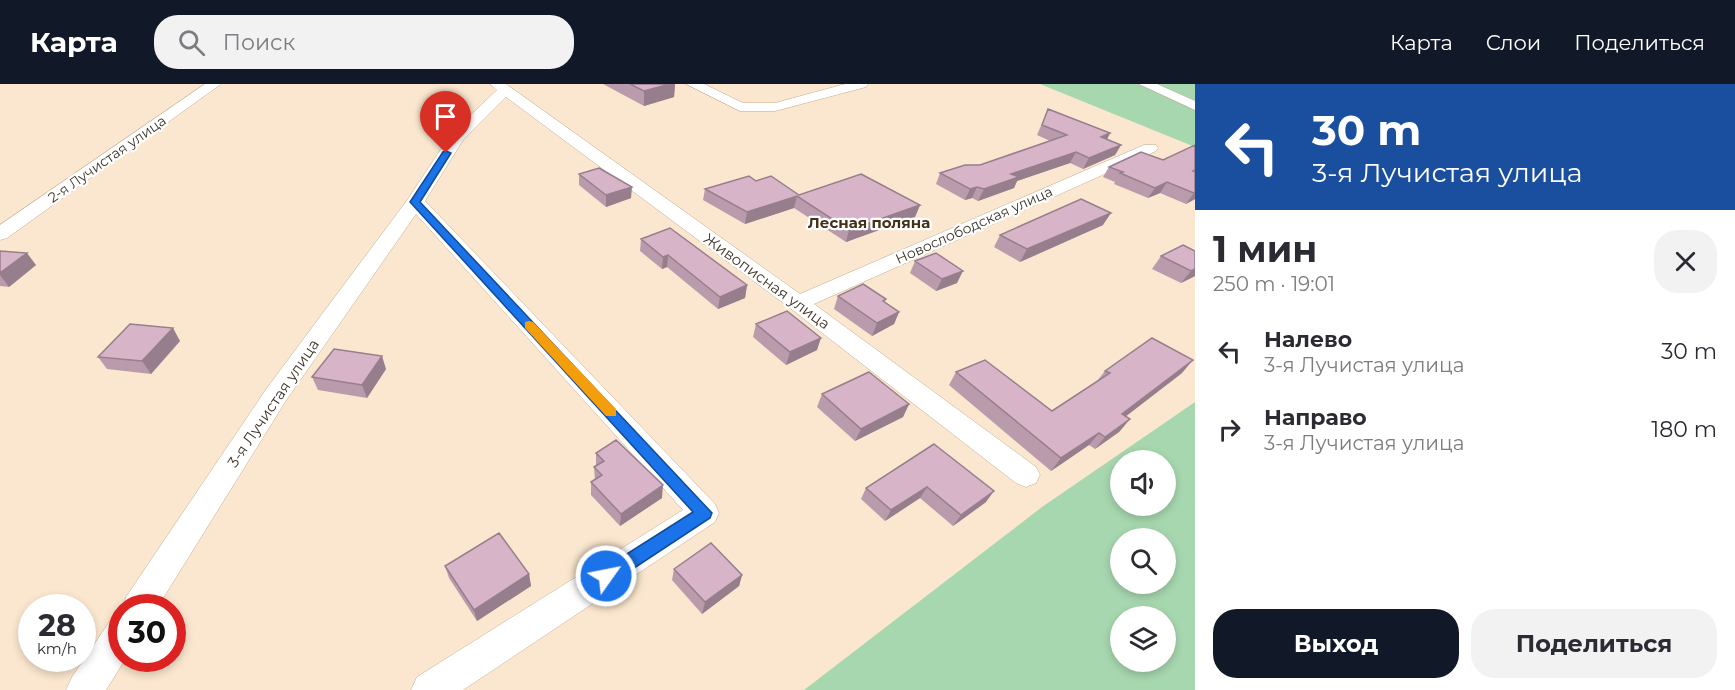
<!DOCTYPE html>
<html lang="ru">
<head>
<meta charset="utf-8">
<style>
	:root { --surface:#fff; --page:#f2f2f3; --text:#2b2b33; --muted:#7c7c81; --accent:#111827 }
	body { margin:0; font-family:Montserrat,sans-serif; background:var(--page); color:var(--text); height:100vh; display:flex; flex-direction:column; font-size:22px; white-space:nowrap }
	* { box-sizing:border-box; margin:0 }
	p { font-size:20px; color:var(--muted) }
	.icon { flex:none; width:33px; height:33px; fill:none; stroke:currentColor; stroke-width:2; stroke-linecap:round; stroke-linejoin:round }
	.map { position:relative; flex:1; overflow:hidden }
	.drawer { display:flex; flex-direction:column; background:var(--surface); width:540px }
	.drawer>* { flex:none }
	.hud { background:#1a4fa0; color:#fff; overflow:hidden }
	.controls { position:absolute; left:1110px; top:366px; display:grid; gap:12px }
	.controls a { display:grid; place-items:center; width:66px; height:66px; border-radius:50%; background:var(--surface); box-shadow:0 3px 9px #0003; font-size:30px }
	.speed { position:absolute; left:18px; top:510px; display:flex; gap:12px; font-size:30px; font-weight:700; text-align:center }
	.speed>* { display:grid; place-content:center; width:78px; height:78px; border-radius:50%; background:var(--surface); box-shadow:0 3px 9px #0003; line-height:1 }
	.speed small { font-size:15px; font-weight:400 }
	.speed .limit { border:9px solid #d22; background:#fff; color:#111 }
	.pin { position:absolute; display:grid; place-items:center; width:51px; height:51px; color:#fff; margin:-62px -26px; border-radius:50% 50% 50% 0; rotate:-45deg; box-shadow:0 0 6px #0007 }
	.pin .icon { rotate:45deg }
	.me { position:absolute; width:66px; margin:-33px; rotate:57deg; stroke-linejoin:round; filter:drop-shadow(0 0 4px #0008) }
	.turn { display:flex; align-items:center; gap:21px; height:126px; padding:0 18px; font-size:27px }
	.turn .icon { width:78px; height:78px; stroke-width:2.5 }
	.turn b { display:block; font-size:42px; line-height:51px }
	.round { display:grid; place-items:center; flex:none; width:63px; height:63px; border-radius:24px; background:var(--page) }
	.summary { display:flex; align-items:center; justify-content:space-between; height:102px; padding:0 18px }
	h1 { font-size:36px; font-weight:700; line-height:45px }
	.button { display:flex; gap:12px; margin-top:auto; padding:12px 18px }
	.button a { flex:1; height:69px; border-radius:24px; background:var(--accent); color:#fff; font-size:24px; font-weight:700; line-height:69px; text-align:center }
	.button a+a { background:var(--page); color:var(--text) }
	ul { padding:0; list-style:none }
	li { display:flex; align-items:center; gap:18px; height:78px; padding:0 18px }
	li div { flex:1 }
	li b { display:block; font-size:22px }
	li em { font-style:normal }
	header { display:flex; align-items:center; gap:36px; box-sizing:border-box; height:84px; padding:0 30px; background:var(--accent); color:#fff }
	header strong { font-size:28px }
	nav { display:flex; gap:33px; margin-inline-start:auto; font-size:21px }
	.search { width:420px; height:54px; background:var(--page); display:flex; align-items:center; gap:15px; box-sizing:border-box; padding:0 21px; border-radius:24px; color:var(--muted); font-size:22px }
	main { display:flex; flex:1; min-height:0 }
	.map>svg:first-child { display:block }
	.green { fill:#a7d7af; fill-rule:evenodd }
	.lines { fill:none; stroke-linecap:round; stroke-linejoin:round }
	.minor-casing { stroke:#c2ab8e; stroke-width:1 }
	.minor { fill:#fff; fill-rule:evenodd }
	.wall { fill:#ba9bac }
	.shaded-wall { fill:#977e8c }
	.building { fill:#d8b4c8; stroke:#977e8c; stroke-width:1.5 }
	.route { fill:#1a73e8; stroke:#114b97; stroke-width:1.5 }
	.slow { fill:#f59e0b }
	.labels { text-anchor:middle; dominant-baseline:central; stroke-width:4.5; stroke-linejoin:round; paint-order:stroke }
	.far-street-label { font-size:14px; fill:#3f362a; stroke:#fff }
	.far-quarter-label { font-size:15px; font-weight:bold; fill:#443017; stroke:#fff }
	.street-label { font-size:15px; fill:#3f362a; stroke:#fff }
</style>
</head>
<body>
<header>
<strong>Карта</strong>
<div class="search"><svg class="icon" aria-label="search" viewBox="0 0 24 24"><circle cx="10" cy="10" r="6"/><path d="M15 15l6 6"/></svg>Поиск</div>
<nav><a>Карта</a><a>Слои</a><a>Поделиться</a></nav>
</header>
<main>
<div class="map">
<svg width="1195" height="606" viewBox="0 0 1195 606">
	<rect width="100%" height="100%" fill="#fbe7cf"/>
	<path class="green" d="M1040,0H1195V63Z
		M1195,318V606H804L1042,423ZM1166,376V422H1120V376ZM1166,454V500H1120V454ZM1166,532V578H1120V532Z"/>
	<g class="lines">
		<g class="minor-casing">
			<path id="minor" d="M205,0H221L7,154L0,156V141Z
				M490,0H506L800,210L1144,61H1156L1158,64L1156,67L814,220L1036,383L1040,391L1036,399L1026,403L1016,399L790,224L506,13L463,56L425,117L715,420L719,429L715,438L463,606H411L417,593L683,426L416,130L285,318L157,524L122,525L126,513L267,304L408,115L451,50L497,6Z
				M686,0H704L743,19H775L845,0H868L866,3L775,27H740Z
				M1139,0H1157L1195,17V26Z
				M122,532V574H126L106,606H66L72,593L110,537Z"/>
		</g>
		<use href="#minor" class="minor"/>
	</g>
	<path class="wall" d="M603,0H675L674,13L644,22Z
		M1048,25L1110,49L1107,55L1121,61L1115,71L1083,85L1070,79L1017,97L1014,104L978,117L972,114L965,116L936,100L940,89L980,81L1050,57L1037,51Z
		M1195,61V115L1186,120L1160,109L1148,114L1114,100L1115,98L1103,93L1109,83L1163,76Z
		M579,90L631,114L606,123L579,101Z
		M756,97L799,111L920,121L915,133L846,158L794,124L745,140L703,116L705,105Z
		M1103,141L1020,178L994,163L1000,151Z
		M641,155L747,201L745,214L718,225L667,183L662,185L640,167Z
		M0,167L36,181L9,203L0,202Z
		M1195,167V192L1181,199L1152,185L1161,172Z
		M915,177L957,199L936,207L910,189Z
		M838,212L886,215L885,218L899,228L894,240L872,252L834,225Z
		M756,240L817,266L786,281L753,253Z
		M180,257L151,290L107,285L98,273Z
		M386,285L367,314L318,306L312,293Z
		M1105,287L1182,289L1126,332L1130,335L1119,348L1095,365L1089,361L1051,387L949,301L956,288L1052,327L1097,297Z
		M822,310L909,320L903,333L855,357L817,323Z
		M934,360L986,418L953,442L920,414L885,437L861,415L866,404Z
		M596,369L662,414L620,442L591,411V398L595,396L594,383L596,382Z
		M445,482L529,490L531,502L477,537L449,494Z
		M674,485L742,491L739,502L702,530L672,496Z"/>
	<path class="shaded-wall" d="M670,0H675L674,13L644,22V7Z
		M1110,49L1105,60L1101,53Z
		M1121,61L1115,71L1083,85L1089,74Z
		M1076,68L1070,79L1017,97L1014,104L978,117L984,105L1011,90Z
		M1167,98L1160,109L1148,114L1155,104Z
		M632,103L631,114L606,123V111Z
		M977,103L972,114L965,116L970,105Z
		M1194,109H1195V115L1186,120Z
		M797,112L794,124L745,140L747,128Z
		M920,121L915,133L846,158L849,146Z
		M1111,129L1103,141L1020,178L1027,165Z
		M27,169L36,181L9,203L0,191V189Z
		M668,171L667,183L662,185L663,173Z
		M1195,185V192L1181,199L1191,187Z
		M963,187L957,199L936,207L942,195Z
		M747,201L745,214L718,225L720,213Z
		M899,228L894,240L872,252L877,239Z
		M173,244L180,257L151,290L142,277Z
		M821,254L817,266L786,281L790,268Z
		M382,272L386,285L367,314L362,301Z
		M1193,276L1182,289L1112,343L1122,330Z
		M909,320L903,333L855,357L861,345Z
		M1130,335L1119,348L1095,365L1105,353Z
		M1099,349L1089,361L1051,387L1061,374Z
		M663,401L662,414L620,442L621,430Z
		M927,403L920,414L885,437L891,426Z
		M994,407L986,418L953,442L961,431Z
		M529,490L531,502L477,537L474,526Z
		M742,491L739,502L702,530L705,518Z"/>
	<path class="building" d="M630,0H670L644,7Z
		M1048,25L1110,49L1101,53L1121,61L1089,74L1076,68L1011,90L1019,93L984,105L977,103L970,105L940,89L965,81H980L1067,51L1042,41Z
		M1195,61V86L1193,87L1195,88V109H1194L1167,98L1155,104L1120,89L1123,88L1109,83L1141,68L1163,76Z
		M599,84L632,103L606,111L579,90Z
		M861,90L920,121L849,146L797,112L747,128L705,105L749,92L756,97L771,92L799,111Z
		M1081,115L1111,129L1027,165L1000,151Z
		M670,144L747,201L720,213L668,171L663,173L641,155Z
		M1183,161L1195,167V185L1191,187L1161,172Z
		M0,167L27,169L0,189Z
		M936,169L963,187L942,195L915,177Z
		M863,200L886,215L883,217L899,228L877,239L838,212Z
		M787,227L821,254L790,268L756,240Z
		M130,240L173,244L142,277L98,273Z
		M1152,254L1193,276L1122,330L1130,335L1105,353L1099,349L1061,374L956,288L985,276L1052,327L1110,289L1105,287Z
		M334,265L382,272L362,301L312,293Z
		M869,288L909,320L861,345L822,310Z
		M616,356L663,401L621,430L591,398L602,391L594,383L604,377L596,369Z
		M934,360L994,407L961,431L927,403L891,426L866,404Z
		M499,449L529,490L474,526L445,482Z
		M711,459L742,491L705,518L674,485Z"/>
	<path class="route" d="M446,67L451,69L420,118L712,429L710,434L613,498L606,500L600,498L598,492L600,487L693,428L410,118L443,68Z"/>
	<path class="slow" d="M529,237L533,238L616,325V332H606L525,244V238Z"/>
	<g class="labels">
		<g class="far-street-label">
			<text transform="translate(107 75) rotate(-35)">2-я Лучистая улица</text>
			<text transform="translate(974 141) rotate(-24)">Новослободская улица</text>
		</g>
		<g class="far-quarter-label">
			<text x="869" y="138">Лесная поляна</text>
		</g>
		<g class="street-label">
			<text transform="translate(767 197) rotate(36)">Живописная улица</text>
			<text transform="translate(273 319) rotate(-56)">3-я Лучистая улица</text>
		</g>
	</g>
</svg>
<div class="controls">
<a><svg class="icon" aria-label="sound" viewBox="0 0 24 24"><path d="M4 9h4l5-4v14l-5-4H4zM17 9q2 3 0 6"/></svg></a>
<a><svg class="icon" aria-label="search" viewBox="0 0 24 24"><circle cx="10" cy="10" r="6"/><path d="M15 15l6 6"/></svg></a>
<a><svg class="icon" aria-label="layers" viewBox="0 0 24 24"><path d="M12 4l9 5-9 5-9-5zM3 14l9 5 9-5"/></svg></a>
</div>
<div class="speed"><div>28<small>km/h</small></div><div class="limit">30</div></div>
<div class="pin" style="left:446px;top:69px;background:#d93025"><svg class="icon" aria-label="arrive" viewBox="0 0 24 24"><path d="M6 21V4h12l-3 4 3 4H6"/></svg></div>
<svg class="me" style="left:606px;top:492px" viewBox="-20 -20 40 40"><circle r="17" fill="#1a73e8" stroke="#fff" stroke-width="3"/><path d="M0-11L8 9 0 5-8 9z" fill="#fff"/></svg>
</div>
<section class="drawer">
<div class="hud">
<div class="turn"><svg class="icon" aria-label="left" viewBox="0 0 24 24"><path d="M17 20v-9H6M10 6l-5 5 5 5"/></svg><div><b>30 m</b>3-я Лучистая улица</div></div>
</div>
<div class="summary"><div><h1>1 мин</h1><p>250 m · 19:01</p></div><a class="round"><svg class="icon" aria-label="close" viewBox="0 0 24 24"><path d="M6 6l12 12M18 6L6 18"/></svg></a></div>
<ul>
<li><svg class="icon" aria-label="left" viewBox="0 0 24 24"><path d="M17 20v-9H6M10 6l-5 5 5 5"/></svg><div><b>Налево</b><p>3-я Лучистая улица</p></div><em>30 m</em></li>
<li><svg class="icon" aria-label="right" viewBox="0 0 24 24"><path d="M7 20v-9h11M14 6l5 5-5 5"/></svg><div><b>Направо</b><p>3-я Лучистая улица</p></div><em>180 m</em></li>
</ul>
<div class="button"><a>Выход</a><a>Поделиться</a></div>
</section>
</main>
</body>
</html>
